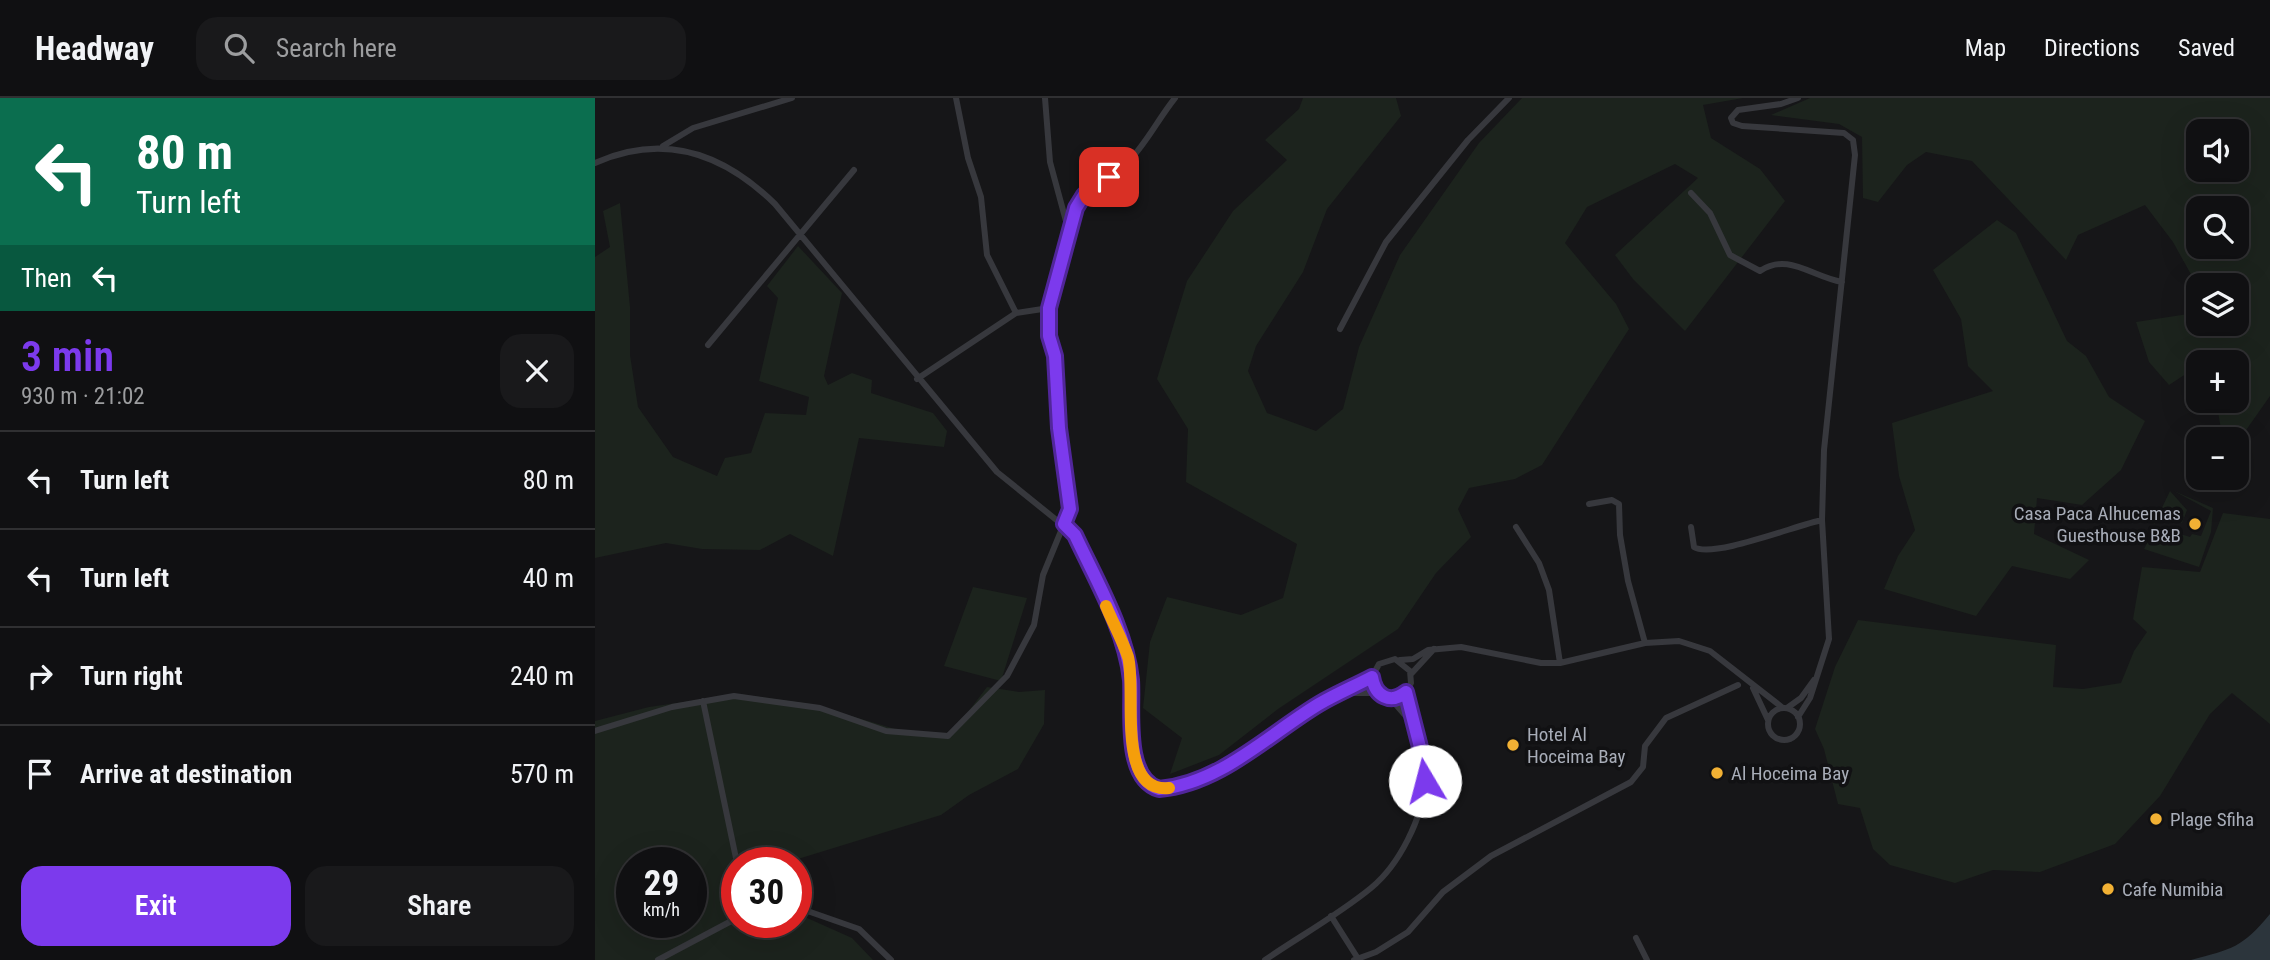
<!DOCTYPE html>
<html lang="en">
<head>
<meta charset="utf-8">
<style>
	:root { --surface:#101012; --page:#19191b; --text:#f1f3f6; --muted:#9c9d9f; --line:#303032; --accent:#7c3aed }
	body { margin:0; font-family:"Roboto Condensed",sans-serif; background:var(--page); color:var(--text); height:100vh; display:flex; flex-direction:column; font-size:26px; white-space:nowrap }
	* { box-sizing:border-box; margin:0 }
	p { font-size:23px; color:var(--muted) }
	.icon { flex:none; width:38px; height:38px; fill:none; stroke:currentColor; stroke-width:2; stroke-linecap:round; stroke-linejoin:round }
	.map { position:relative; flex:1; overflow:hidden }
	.side { display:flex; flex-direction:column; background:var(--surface); width:595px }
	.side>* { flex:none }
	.guide { background:#0b6e4f; color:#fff; overflow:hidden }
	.fabs { position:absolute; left:1591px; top:21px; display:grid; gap:14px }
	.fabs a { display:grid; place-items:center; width:63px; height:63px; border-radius:14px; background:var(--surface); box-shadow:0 7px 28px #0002,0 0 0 2px var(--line); font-size:35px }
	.speed { position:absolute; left:21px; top:749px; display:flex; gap:14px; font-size:35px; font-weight:700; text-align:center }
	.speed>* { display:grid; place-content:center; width:91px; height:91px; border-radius:50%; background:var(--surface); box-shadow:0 7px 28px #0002,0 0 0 2px var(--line); line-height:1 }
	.speed small { font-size:18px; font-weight:400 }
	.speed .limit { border:10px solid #d22; background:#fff; color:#111 }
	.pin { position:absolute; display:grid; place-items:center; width:60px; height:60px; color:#fff; margin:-30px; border-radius:14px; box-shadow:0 4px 10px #0006 }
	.me { position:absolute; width:77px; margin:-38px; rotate:352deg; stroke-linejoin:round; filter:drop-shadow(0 0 5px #0008) }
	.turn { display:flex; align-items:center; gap:24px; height:147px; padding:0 21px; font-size:32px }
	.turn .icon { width:91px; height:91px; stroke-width:2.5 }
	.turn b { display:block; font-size:49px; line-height:60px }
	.then { display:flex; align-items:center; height:66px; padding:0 21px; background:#0003; gap:14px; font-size:26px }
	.round { display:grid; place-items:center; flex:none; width:74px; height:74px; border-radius:21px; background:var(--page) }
	.headline { display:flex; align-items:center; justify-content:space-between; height:119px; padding:0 21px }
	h1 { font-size:42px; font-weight:600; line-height:52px; color:var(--accent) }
	.cta { display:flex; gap:14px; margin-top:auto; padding:14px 21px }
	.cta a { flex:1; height:80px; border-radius:21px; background:var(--accent); color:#fff; font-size:28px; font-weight:600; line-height:80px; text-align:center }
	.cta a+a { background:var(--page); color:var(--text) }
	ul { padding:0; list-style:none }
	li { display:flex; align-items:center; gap:21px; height:98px; padding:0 21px; border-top:2px solid var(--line) }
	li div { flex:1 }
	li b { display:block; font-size:26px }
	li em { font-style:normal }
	header { display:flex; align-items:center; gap:42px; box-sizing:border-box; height:98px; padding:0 35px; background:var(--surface); border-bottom:2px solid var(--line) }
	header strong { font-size:33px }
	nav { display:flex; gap:38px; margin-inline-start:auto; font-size:24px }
	.search { width:490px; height:63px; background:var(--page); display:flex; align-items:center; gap:18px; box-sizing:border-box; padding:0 24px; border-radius:21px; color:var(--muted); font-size:26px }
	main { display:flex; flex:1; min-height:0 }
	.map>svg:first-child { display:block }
	.green { fill:#1c231d; fill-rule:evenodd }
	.water { fill:#2c353c }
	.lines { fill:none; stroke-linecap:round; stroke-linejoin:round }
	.street { stroke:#37383d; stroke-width:6 }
	.route-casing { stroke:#51269a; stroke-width:18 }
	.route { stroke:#7c3aed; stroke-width:12 }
	.slow { stroke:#f59e0b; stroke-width:12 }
	.poi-dot { fill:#f2b134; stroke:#111113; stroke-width:2.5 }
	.labels { text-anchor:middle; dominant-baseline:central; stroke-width:7; stroke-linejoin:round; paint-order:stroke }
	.poi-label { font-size:19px; fill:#a8adb8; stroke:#111113; text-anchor:start }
</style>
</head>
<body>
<header>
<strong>Headway</strong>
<div class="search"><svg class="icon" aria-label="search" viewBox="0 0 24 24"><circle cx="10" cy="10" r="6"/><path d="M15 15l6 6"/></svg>Search here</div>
<nav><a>Map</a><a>Directions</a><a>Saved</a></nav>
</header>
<main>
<section class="side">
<div class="guide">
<div class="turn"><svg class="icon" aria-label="left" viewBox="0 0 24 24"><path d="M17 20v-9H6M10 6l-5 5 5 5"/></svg><div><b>80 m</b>Turn left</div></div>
<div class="then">Then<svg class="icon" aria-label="left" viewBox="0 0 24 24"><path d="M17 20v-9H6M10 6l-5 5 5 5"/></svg></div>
</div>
<div class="headline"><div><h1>3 min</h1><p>930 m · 21:02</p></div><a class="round"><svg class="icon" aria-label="close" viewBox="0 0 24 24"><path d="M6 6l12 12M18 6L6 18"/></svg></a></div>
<ul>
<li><svg class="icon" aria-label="left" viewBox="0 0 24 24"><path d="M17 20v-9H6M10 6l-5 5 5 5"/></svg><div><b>Turn left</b></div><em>80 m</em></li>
<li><svg class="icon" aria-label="left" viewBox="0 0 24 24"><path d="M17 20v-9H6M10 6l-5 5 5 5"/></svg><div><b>Turn left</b></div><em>40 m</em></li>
<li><svg class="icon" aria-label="right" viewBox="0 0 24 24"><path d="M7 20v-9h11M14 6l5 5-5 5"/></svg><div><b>Turn right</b></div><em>240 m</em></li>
<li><svg class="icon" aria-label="arrive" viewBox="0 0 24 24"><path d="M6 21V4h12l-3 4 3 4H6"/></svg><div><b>Arrive at destination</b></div><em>570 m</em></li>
</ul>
<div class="cta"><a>Exit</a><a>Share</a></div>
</section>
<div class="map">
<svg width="1675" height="862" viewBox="0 0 1675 862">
	<rect width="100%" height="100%" fill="#161618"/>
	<path class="green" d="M708,0H801L806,18L732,111L708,174L661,248L653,273L672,315L721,333L748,311L764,249L805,157L884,45L927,0H1148L1108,7L1116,40L1165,71L1190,103L1090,233L1038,181L1020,157L1103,80L1080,66L992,109L970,145L1021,206L1034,231L947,367L920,381L874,390L863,411L876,439L841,475L803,531L683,611L624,657L575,676L587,640L548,610L555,544L572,499L646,517L688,500L702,446L591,384L593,331L562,281L592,183L638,113L692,62L670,42L704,11Z
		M1215,0H1675V298L1642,345V341H1636L1626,331L1621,303H1642V264H1613L1612,261L1603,264V268L1574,287L1554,264L1541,224L1593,216L1603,197V226H1642V187L1603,189L1578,144L1550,107L1483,137L1471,162L1377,63L1331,54L1312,67L1283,104L1268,100L1267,39L1244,26L1176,17ZM1642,33V72H1603V33ZM1642,110V149H1603V110Z
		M25,105L35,209V257L43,309L78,359L122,378L130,360L156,355L170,315L211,317L214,299L164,283L183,200L172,188L203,148L247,195L229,278L233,287L257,275L277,282L276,295L338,315L352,333L349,349L264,340L238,458L195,436L165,452L107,451L71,445L0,460V159L15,149L8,113Z
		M1402,122L1421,135L1472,243L1491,258L1514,299L1550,323L1526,372L1487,407L1442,400L1439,436L1494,462L1475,481L1417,468L1381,518L1289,491L1303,458L1320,432L1304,378L1297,325L1398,293L1373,268L1366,221L1338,172Z
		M1575,393L1592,412L1587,425L1564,417L1560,426L1543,417L1544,410L1565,414Z
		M1579,393L1618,410L1616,434L1604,469L1549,451L1561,428L1595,439L1597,436L1606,438L1616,413Z
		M1628,415L1675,421V626L1637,595L1615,616L1565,698L1520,746L1445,774L1398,772L1360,785L1295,767L1278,751L1265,710L1243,706L1229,651L1220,631L1240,569L1263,522L1461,547L1458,589L1488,591L1526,585L1539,553L1552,534L1538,521L1547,469L1605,474Z
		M378,489L432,500L406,583L349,568Z
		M392,589L424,594L450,592L449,626L423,671L374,697L346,717L190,765H142V824H201V815L257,840L278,862H0V623L54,609L144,596L216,606L300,631L354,639ZM37,765H96V824H37Z"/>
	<path class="water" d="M1675,816V862H1596C1637,851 1647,850 1675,816Z"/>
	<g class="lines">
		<path class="street" d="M361,0L373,60L386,99L392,157L421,215
			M68,48L98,30L197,0
			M0,65C69,34 128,55 180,106L402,374L480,437L533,559L538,646L546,678L559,689C601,701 688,628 724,606C741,596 760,588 777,579
			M1096,95L1115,115L1135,157L1165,173C1193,154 1217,179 1247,184
			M475,136C486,85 499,97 531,66C550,48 563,21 580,0
			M745,231L791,144L873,42L914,0
			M113,247L259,72
			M322,281L421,215L454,210
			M994,406L1017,402L1024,406L1025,437L1033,483L1050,545
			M921,429L944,465L954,492L965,565
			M1096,429L1099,449C1117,461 1202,427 1227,422
			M805,562L818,561L833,552L866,549L946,565H965L1050,545L1084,543L1115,553L1188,610
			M816,576L839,551
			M1158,590L1173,622
			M750,595H784
			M796,601L816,624
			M108,603L142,765
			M1173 626a16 16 0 1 1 32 0a16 16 0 1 1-32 0Z
			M1192,610L1206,600L1219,582
			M1203,619L1215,600L1234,541L1227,422L1229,352L1260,57L1258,42L1249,35L1147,28L1138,25L1136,20L1143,12L1186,6L1203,0
			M0,633L77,609L139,598L225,610L291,633L353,638L412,578L439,527L448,477L475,411L464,330L460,258L454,238V210L475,138L455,64L450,0
			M201,809L264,831L296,862
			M736,818L762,859
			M1041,840L1052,862
			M63,862L142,820
			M670,862C705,838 743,817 776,790C804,767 828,720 830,683C831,661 818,616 811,595L816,585L815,573L800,561L784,566L777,579L784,595L798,600L811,595
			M759,862L781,854L813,834L848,794L896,758L1036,684L1048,669L1050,648L1071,620L1143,587"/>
	</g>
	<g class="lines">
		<g class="route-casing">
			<path id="route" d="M514,79L489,97L481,110L454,210V238L460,258L464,330L475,411L469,426L480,437C501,482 531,533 536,582C538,611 528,680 564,691C625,686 674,636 724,606C741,596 760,588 777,579C780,598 795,607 811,594L827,657L830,683"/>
		</g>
		<use href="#route" class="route"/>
		<path class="slow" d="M511,508C518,525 527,541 533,559C542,591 520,695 574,690"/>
	</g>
	<g class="poi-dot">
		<circle cx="1600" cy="426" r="7"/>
		<circle cx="918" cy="647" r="7"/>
		<circle cx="1122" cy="675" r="7"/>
		<circle cx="1561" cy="721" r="7"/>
		<circle cx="1513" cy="791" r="7"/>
	</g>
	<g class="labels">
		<g class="poi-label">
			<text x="1586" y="415" text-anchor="end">Casa Paca Alhucemas<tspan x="1586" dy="22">Guesthouse B&amp;B</tspan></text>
			<text x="932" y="636">Hotel Al<tspan x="932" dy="22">Hoceima Bay</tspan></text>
			<text x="1136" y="675">Al Hoceima Bay</text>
			<text x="1575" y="721">Plage Sfiha</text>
			<text x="1527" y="791">Cafe Numibia</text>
		</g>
	</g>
</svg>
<div class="fabs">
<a><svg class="icon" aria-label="sound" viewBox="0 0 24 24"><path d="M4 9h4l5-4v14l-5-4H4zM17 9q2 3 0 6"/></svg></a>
<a><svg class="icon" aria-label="search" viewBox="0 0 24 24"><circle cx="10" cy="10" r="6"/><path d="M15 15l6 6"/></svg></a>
<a><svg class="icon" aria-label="layers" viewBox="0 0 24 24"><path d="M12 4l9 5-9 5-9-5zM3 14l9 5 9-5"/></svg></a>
<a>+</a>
<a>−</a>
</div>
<div class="speed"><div>29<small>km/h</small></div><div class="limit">30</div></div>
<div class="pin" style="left:514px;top:79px;background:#d93025"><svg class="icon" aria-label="arrive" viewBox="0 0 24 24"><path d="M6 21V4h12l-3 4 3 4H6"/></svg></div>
<svg class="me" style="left:830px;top:683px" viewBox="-20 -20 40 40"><circle r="19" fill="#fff"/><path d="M0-13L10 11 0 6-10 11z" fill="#7c3aed"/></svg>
</div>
</main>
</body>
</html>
